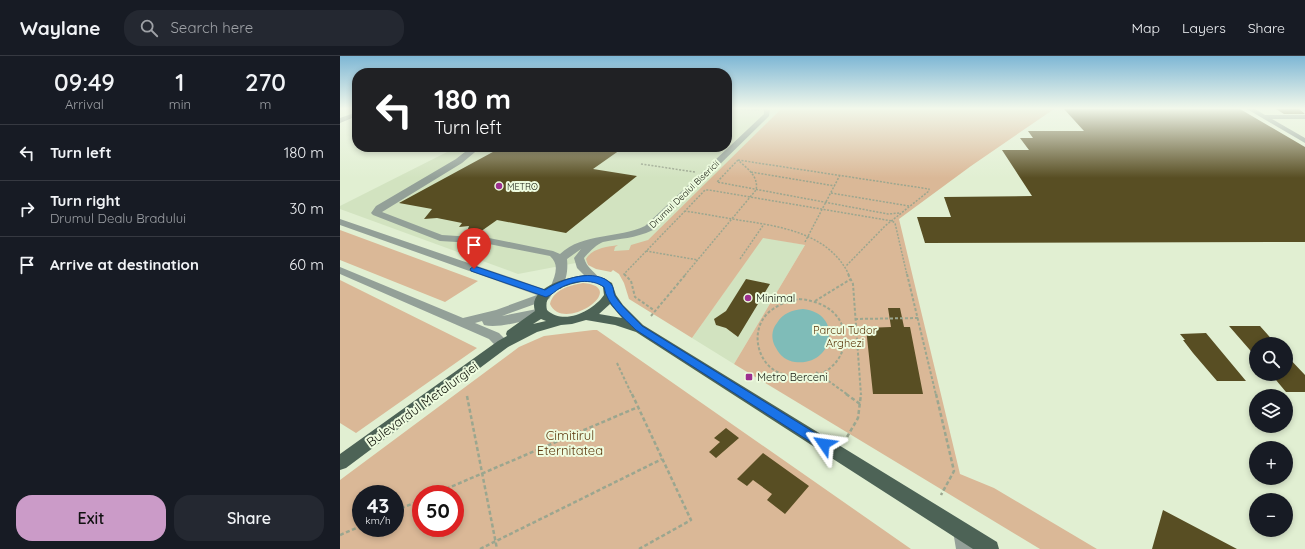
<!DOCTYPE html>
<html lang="en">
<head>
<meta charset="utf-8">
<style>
	:root { --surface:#171b24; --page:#242831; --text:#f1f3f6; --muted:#9ea1a6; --line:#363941; --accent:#cb9bc8 }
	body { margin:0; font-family:Quicksand,sans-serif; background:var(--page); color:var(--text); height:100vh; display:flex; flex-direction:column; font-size:15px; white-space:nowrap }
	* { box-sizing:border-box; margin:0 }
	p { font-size:13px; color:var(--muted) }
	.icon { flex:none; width:22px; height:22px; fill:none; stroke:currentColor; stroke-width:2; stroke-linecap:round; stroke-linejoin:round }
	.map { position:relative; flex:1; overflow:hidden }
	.panel { display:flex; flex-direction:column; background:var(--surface); width:340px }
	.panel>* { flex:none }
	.banner { position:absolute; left:12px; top:12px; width:380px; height:84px; border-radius:16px; box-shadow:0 2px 6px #0003; background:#202124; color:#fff; overflow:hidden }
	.tools { position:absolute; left:909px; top:281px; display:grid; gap:8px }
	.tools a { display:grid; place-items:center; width:44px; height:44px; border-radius:50%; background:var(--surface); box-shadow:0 2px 6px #0003; font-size:20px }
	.speed { position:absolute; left:12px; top:429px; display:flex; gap:8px; font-size:20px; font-weight:700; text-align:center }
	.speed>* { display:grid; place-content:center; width:52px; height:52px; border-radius:50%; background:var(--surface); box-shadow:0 2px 6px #0003; line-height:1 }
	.speed small { font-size:10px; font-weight:400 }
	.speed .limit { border:6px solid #d22; background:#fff; color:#111 }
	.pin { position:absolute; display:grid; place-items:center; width:34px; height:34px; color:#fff; margin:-41px -17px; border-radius:50% 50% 50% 0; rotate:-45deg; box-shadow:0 0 4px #0007 }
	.pin .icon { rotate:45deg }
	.me { position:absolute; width:44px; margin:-22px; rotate:302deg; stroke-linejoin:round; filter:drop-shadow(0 0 3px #0008) }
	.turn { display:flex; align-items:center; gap:14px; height:84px; padding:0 16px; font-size:18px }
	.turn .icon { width:52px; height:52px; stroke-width:2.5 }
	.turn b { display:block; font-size:28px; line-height:34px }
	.eta { display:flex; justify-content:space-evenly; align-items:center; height:68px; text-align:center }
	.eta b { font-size:24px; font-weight:600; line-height:28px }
	.primary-button { display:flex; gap:8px; margin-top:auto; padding:8px 16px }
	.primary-button a { flex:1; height:46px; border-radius:16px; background:var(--accent); color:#111; font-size:16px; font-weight:600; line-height:46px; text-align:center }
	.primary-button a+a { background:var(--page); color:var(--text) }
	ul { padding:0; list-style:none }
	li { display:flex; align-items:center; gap:12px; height:56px; padding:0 16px; border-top:1px solid var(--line) }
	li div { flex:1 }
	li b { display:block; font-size:15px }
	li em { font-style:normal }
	header { display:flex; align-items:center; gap:24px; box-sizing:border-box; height:56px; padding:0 20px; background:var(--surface); border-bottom:1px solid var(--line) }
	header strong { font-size:19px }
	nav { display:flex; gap:22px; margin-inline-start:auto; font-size:14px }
	.search { width:280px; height:36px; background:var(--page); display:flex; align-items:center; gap:10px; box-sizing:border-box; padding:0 14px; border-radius:16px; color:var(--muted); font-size:15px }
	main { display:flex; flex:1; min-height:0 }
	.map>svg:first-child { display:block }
	.built { fill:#d2e3c0 }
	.green { fill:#dab897; fill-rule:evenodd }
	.water { fill:#7fbcb8 }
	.building { fill:#584e23 }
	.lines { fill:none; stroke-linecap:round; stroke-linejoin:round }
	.path-far2 { stroke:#9ba68f; stroke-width:1.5; stroke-dasharray:2 1.5; stroke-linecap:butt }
	.path-far1 { stroke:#9ba68f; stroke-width:2; stroke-dasharray:3 2; stroke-linecap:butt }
	.path { stroke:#9ba68f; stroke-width:2.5; stroke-dasharray:4 2.5; stroke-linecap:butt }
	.minor { fill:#93a098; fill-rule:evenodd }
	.major { fill:#4d6356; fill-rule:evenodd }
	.route { fill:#1a73e8; stroke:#114b97 }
	.poi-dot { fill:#9d3090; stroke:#eefcdf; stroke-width:1.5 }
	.labels { text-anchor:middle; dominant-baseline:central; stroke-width:4; stroke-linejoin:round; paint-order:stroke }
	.far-poi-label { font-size:9px; fill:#13170d; stroke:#eefcdf; text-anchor:start }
	.far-street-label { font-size:9px; fill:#13170d; stroke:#eefcdf }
	.poi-label { font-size:11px; fill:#13170d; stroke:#eefcdf; text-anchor:start }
	.park-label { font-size:11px; fill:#5d390f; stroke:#eefcdf }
	.near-street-label { font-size:13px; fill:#13170d; stroke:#eefcdf }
	.near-park-label { font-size:13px; fill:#5d390f; stroke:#eefcdf }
</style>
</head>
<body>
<header>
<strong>Waylane</strong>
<div class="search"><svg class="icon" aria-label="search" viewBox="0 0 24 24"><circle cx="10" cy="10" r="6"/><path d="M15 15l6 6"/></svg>Search here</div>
<nav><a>Map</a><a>Layers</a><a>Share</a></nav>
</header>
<main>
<section class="panel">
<div class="eta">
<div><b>09:49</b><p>Arrival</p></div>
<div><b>1</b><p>min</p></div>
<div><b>270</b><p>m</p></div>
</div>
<ul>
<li><svg class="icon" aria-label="left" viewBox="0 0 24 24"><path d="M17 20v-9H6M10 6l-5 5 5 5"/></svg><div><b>Turn left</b></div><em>180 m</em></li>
<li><svg class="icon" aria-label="right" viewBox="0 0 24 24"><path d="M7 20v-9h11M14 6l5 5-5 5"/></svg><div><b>Turn right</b><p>Drumul Dealu Bradului</p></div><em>30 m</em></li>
<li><svg class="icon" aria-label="arrive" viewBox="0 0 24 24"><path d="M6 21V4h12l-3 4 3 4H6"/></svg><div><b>Arrive at destination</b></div><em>60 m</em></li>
</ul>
<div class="primary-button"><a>Exit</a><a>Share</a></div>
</section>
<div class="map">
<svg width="965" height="493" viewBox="0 0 965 493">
	<rect width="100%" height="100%" fill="#e1efd2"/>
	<path class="built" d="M387,53H441L396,98L292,200L286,203L273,214L241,206L178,218L0,153V150L117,91H387Z
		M423,181L465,189L394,308L352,282Z"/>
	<path class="green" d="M441,53H714L631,110L559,163L620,418L654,432L757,493H700L394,308L465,189L423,182L352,282L289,243L284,227L279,218L273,214L271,216L256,213L248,209L246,203C252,192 267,191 278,189L275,191L274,195L289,194L291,189L308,184Z
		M0,174L138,225L105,246L0,204Z
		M0,224L137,292L16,377L0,367Z
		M243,227C291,231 223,278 210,248C213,234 230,229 243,227Z
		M253,274H257L571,493H0V424L179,291L204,280ZM21,438H55V472H21ZM81,438H115V472H81Z"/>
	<path class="water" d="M463,253C504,257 494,311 455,306C447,305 440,300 436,292C431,284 431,274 437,267C443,257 452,254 463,253Z"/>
	<path class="building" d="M724,53H900L965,91V186L585,187L577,161H611L604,141L692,140L662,94H689L680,82H693L688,75H744Z
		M936,53H959L965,58H944Z
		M162,91H258L280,94L253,113L297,120L226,177L157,164L140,176L128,173L129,170L119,171L122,167L97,162L84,163L92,153L59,147Z
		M406,223L430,228L398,281L386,272L376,269L374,263L386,255Z
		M548,252H560L564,271H570L583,338H533L526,272L551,271Z
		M889,270H920L936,288H916V301Z
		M866,277L906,325H877L853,297L843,284H845L840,278Z
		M946,299L965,319V336H946L931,318H946Z
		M386,372L399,382L376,402L369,396L380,386L374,382Z
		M423,397L469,430L445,458L427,444L432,438L413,424L407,430L397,423Z
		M823,454L897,493H812Z"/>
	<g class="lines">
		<path class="path-far2" d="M390,53L419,54
			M398,104L589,133V135L545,170L506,210
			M398,104L377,126L548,158L560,157
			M301,108L355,116
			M411,116L495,130
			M491,137L569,150
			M465,186L500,119
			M306,195L358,204
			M400,203L424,168
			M285,219L284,218L345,155
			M345,219L416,134C419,121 408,113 399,105
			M509,219C490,179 445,171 405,165C385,162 365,158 345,155L365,134H369L552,165L555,167L567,219"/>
		<path class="path-far1" d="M284,218L291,225L295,241L315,255
			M508,218L513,228L521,339
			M567,218L596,339
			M459,243C528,249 512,328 455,321C446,320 437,317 430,311C413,295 413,266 433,253C441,247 450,245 459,243Z
			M475,245L511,223
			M311,260L346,218
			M515,263L578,262
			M277,307L292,339
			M476,316L508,339"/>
		<path class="path" d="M292,338L351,464L299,493
			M506,338L520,348
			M596,338L614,415L601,439
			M127,340L157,493
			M507,381L518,362L521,338
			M94,438L298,351
			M55,455L81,444
			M0,479L21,470
			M140,493L322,403"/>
		<path class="minor" d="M423,53L430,54L429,60L313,174C294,183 281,182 263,186C257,188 248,197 244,202C247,212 254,215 260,223L258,225H250L237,212L234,202L241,193L227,203C228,213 227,223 221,233H213L211,230C215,219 220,209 210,200L149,188L100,185L33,159L31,157L36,150L116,103C125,96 129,91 141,91L122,107L42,156L102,179L149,182L213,195L220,198C244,176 278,183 305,170L424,58V55Z
			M907,53H915L925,59H965V63H932L965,82V87Z
			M17,56V60L0,67V62Z
			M0,163L210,235L212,238L209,243L162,260L202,252L206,253L208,256L206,259C190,263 160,273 144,269L142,265L135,267L159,277L170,288L168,291C159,294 155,289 149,283L0,218V211L123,262L156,254L197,239L0,169Z
			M622,466L628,469L634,493H616L613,475L616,469Z"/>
		<path class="major" d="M245,219L264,222L272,227L276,239L283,249L303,269L657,486L659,493H633L296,276L275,269L246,264L232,268L221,269L197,276L168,291L6,412L0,414V398L158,285L167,280L166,278L167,275L195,255C187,231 229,221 245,219ZM245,225L257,227L263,231L264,239C253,255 224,270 207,254C202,234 231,228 245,225ZM270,248L282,262L259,258ZM201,263L206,265L193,268Z"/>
	</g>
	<linearGradient id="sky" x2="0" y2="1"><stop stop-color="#7eb7d5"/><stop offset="0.43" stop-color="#f2f8eb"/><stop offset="1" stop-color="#f2f8eb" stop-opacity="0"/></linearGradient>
	<rect width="965" height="122" fill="url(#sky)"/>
	<path class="route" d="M134,210L205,234C221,223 256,211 271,228C274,231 273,236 275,240C282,251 293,260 302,270L488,385L490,388L488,392L484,393L480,392L296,274C284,262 267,249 264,231C251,222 233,225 220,232C215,235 212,239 206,241L131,215L130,213Z"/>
	<g class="poi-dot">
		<circle cx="159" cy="130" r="4"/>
		<circle cx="408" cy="242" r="4"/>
		<rect x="405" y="317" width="8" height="8" rx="2"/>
	</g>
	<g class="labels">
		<g class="far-poi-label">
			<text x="167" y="130">METRO</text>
		</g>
		<g class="far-street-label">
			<text transform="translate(344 138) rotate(-44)">Drumul Dealul Bisericii</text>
		</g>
		<g class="poi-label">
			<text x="416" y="242">Minimal</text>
			<text x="417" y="321">Metro Berceni</text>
		</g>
		<g class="park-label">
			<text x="505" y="274">Parcul Tudor<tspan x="505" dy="13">Arghezi</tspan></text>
		</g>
		<g class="near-street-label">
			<text transform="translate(82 348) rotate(-36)">Bulevardul Metalurgiei</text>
		</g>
		<g class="near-park-label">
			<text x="230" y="379">Cimitirul<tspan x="230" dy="15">Eternitatea</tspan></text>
		</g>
	</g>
</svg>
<div class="tools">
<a><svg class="icon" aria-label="search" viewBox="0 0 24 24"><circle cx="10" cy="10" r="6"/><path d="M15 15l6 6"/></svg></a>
<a><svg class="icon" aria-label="layers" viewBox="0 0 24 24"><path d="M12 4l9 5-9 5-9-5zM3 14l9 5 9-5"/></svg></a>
<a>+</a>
<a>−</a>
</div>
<div class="speed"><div>43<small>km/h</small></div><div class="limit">50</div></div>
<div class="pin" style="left:134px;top:213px;background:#d93025"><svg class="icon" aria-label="arrive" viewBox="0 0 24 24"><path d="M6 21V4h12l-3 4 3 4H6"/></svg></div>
<svg class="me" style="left:484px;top:388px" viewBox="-20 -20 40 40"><path d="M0-17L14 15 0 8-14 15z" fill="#1a73e8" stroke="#fff" stroke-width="4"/></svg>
<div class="banner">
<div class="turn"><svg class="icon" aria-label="left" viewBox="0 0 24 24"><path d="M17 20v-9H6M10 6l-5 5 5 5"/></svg><div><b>180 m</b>Turn left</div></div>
</div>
</div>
</main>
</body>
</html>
